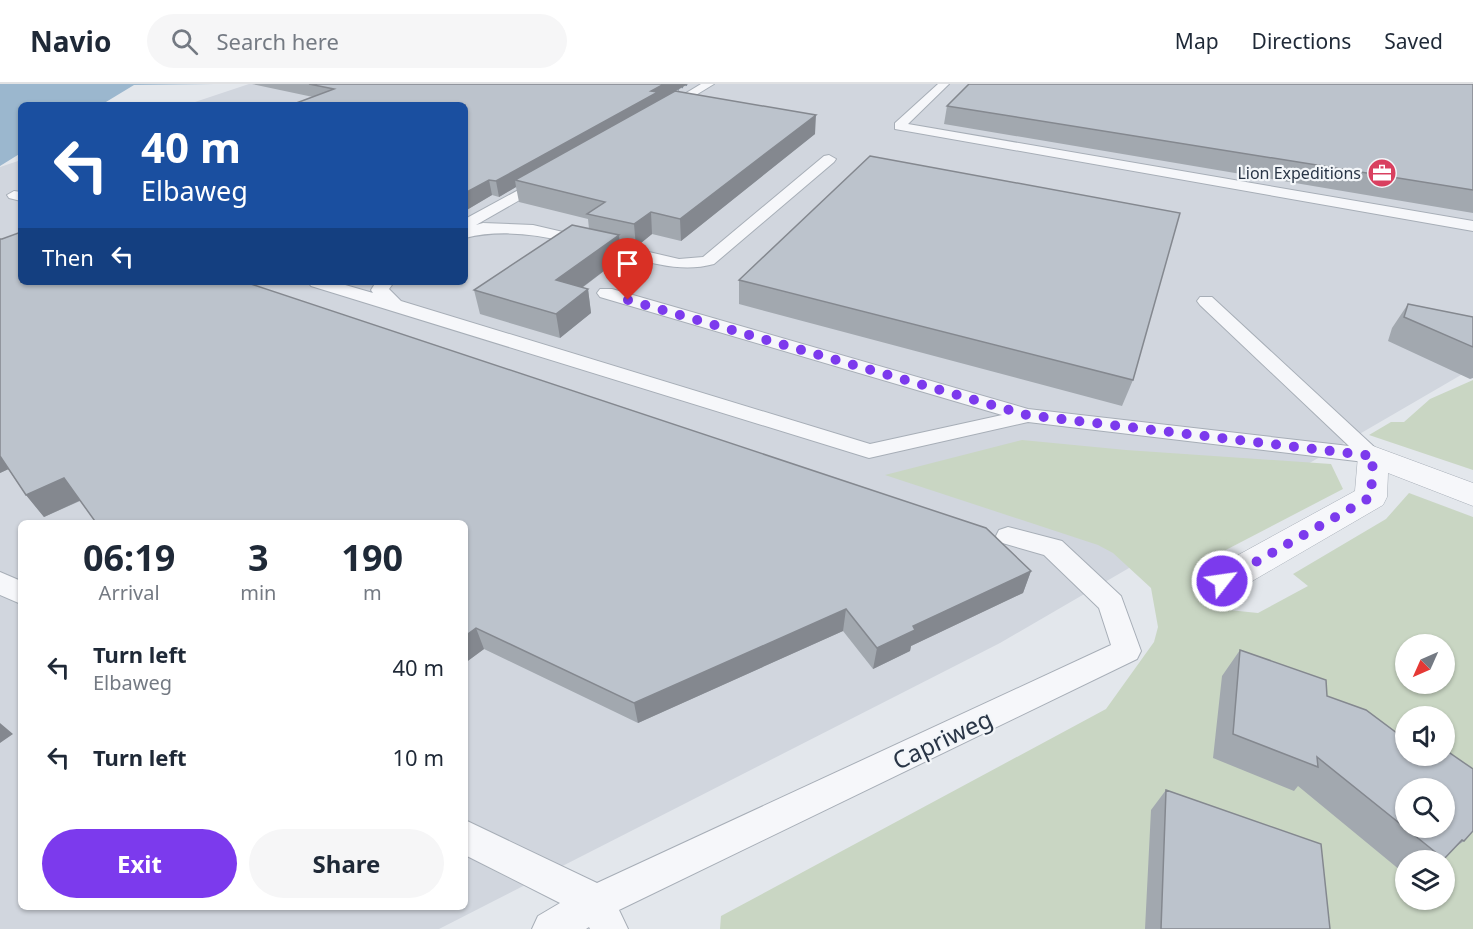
<!DOCTYPE html>
<html lang="en">
<head>
<meta charset="utf-8">
<style>
	:root { --surface:#fff; --page:#f6f6f7; --text:#1f2937; --muted:#747a83; --line:#e0e1e3; --accent:#7c3aed }
	body { margin:0; font-family:"Noto Sans",sans-serif; background:var(--page); color:var(--text); height:100vh; display:flex; flex-direction:column; font-size:22px; white-space:nowrap }
	* { box-sizing:border-box; margin:0 }
	p { font-size:20px; color:var(--muted) }
	.icon { flex:none; width:33px; height:33px; fill:none; stroke:currentColor; stroke-width:2; stroke-linecap:round; stroke-linejoin:round }
	.map { position:relative; flex:1; overflow:hidden }
	.panel { position:absolute; left:18px; top:436px; width:450px; height:390px; display:flex; flex-direction:column; background:var(--surface); border-radius:9px; box-shadow:0 2px 4px #0004 }
	.panel>* { flex:none }
	.guide { position:absolute; left:18px; top:18px; width:450px; height:183px; border-radius:9px; box-shadow:0 2px 4px #0004; background:#1a4fa0; color:#fff; overflow:hidden }
	.needle { width:39px; rotate:225deg }
	.fabs { position:absolute; left:1395px; top:550px; display:grid; gap:12px }
	.fabs a { display:grid; place-items:center; width:60px; height:60px; border-radius:50%; background:var(--surface); box-shadow:0 2px 4px #0004; font-size:30px }
	.pin { position:absolute; display:grid; place-items:center; width:51px; height:51px; color:#fff; margin:-62px -26px; border-radius:50% 50% 50% 0; rotate:-45deg; box-shadow:0 0 6px #0007 }
	.pin .icon { rotate:45deg }
	.me { position:absolute; width:66px; margin:-33px; rotate:60deg; stroke-linejoin:round; filter:drop-shadow(0 0 4px #0008) }
	.turn { display:flex; align-items:center; gap:21px; height:126px; padding:0 24px; font-size:27px }
	.turn .icon { width:78px; height:78px; stroke-width:2.5 }
	.turn b { display:block; font-size:42px; line-height:51px }
	.then { display:flex; align-items:center; height:57px; padding:0 24px; background:#0003; gap:12px; font-size:22px }
	.eta { display:flex; justify-content:space-evenly; align-items:center; height:102px; text-align:center }
	.eta b { font-size:36px; font-weight:700; line-height:42px }
	.action { display:flex; gap:12px; margin-top:auto; padding:12px 24px }
	.action a { flex:1; height:69px; border-radius:36px; background:var(--accent); color:#fff; font-size:24px; font-weight:700; line-height:69px; text-align:center }
	.action a+a { background:var(--page); color:var(--text) }
	ul { padding:0; list-style:none }
	li { display:flex; align-items:center; gap:18px; height:90px; padding:0 24px }
	li div { flex:1 }
	li b { display:block; font-size:22px }
	li em { font-style:normal }
	header { display:flex; align-items:center; gap:36px; box-sizing:border-box; height:84px; padding:0 30px; background:var(--surface); border-bottom:2px solid var(--line) }
	header strong { font-size:28px }
	nav { display:flex; gap:33px; margin-inline-start:auto; font-size:21px }
	.search { width:420px; height:54px; background:var(--page); display:flex; align-items:center; gap:15px; box-sizing:border-box; padding:0 21px; border-radius:33px; color:var(--muted); font-size:22px }
	.map>svg:first-child { display:block }
	.built { fill:#d1d6de; fill-rule:evenodd }
	.green { fill:#c9d6c3; fill-rule:evenodd }
	.water { fill:#9bb7ce }
	.lines { fill:none; stroke-linecap:round; stroke-linejoin:round }
	.service-casing { stroke:#a7aeb7; stroke-width:2 }
	.minor-casing { stroke:#a7aeb7; stroke-width:1 }
	.service { fill:#f6f7fa; fill-rule:evenodd }
	.minor { fill:#f6f7fa; fill-rule:evenodd }
	.rail { stroke:#7b8797; stroke-width:2; stroke-dasharray:1.5 3; stroke-linecap:butt }
	.wall { fill:#a2a8af }
	.shaded-wall { fill:#84888f }
	.building { fill:#bcc3cc; stroke:#84888f; stroke-width:1.5; fill-rule:evenodd }
	.route { stroke:#7c3aed; stroke-width:10; stroke-dasharray:0 18 }
	.labels { text-anchor:middle; dominant-baseline:central; stroke-width:4.5; stroke-linejoin:round; paint-order:stroke }
	.far-poi-label { font-size:16px; fill:#293546; stroke:#f3f6f9; text-anchor:end }
	.near-street-label { font-size:24px; fill:#293546; stroke:#f3f6f9 }
</style>
</head>
<body>
<header>
<strong>Navio</strong>
<div class="search"><svg class="icon" aria-label="search" viewBox="0 0 24 24"><circle cx="10" cy="10" r="6"/><path d="M15 15l6 6"/></svg>Search here</div>
<nav><a>Map</a><a>Directions</a><a>Saved</a></nav>
</header>
<div class="map">
<svg width="1473" height="845" viewBox="0 0 1473 845">
	<rect width="100%" height="100%" fill="#e3e7ec"/>
	<path class="built" d="M249,0H1473V284L1000,559L439,845H0V83L21,76V198H465V21H186ZM21,440H465V824H21Z"/>
	<path class="green" d="M1473,296V386L1369,351L1391,338H1404L1430,315Z
		M1022,356L1126,366L1331,380L1343,405L1195,482L1209,524L1258,529L1308,502L1293,490L1386,435L1409,409L1473,433V845H720L721,832L1106,625L1154,558L1158,543L1151,504L1113,469L1098,461L885,391ZM1406,561H1444V600H1406ZM1406,633H1444V672H1406ZM1406,705H1444V744H1406ZM1406,777H1444V816H1406Z"/>
	<path class="water" d="M0,0H214L134,1L101,21H21V69L0,82Z"/>
	<g class="lines">
		<g class="service-casing">
			<path id="service" d="M701,0H714L668,28L664,30L658,26Z
				M938,0H949L908,40L1473,137V147L895,45V39Z
				M829,71L836,75L834,78L714,180C685,188 660,181 632,174C578,161 520,140 465,154V135L546,91L553,95L551,98L476,141L483,139L533,141L679,175L703,173L824,72Z
				M14,107L21,108V117L9,114L7,111Z
				M308,198H335L373,209L371,206L376,198H394L389,205L401,217L870,360L1002,331L600,213L597,209L600,205H612L1028,325L1349,362L1200,221L1197,217L1200,213H1212L1384,372L1381,377L1373,379L1028,338L869,374L311,202Z
				M1008,443L1062,457L1121,512L1141,567L1137,575L619,826L628,845H590L589,843L586,845H532L538,832L560,819L465,771V736L597,799L1111,561L1099,524L1044,471L999,458L996,452L999,446Z
				M0,488L21,497V520L0,511Z"/>
		</g>
		<g class="minor-casing">
			<path id="minor" d="M1373,362L1473,399V422L1388,389L1387,413L1383,421L1235,507L1222,511L1209,507L1204,497L1209,487L1355,407L1358,372L1362,365Z"/>
		</g>
		<use href="#service" class="service"/>
		<use href="#minor" class="minor"/>
		<path class="rail" d="M662,15L688,0"/>
	</g>
	<path class="wall" d="M252,0H688L676,7L815,50L681,157L652,150L636,163L620,159L621,174L582,204L588,205L591,229L560,254L480,230L474,206L589,145L588,135L519,118L516,103L499,113L492,111L465,127V21L313,13Z
		M1473,0V129L944,40L947,22Z
		M0,155L1031,487L1023,509L911,562L910,567L873,585L843,547L638,639L484,565L465,579V440L80,417L44,433L26,411L8,385L0,389Z
		M739,196L1133,296L1122,322L739,220Z
		M1408,220L1473,233V294L1470,295L1388,257L1392,244Z
		M1240,566L1327,612L1464,757L1454,764L1440,777H1406V791L1298,702L1294,707L1213,674L1222,592Z
		M1166,706L1330,845H1145L1151,726Z"/>
	<path class="shaded-wall" d="M664,0H688L515,96L516,103L499,113L496,97Z
		M816,31L815,50L681,157L680,135Z
		M489,96L492,111L465,127V109Z
		M651,128L652,150L636,163L634,140Z
		M619,151L621,174L560,220L556,196Z
		M588,205L591,229L560,254L556,230Z
		M0,370L11,384L0,389Z
		M64,394L81,416L44,433L26,411Z
		M1031,487L1023,509L911,562L910,567L873,585L877,564L913,542Z
		M846,525L843,547L638,639L634,619Z
		M476,544L484,565L465,579V552Z
		M0,639L13,650L0,659Z"/>
	<path class="building" d="M309,0H664L651,7L658,8L496,97L489,96L465,109V21H291L334,5Z
		M969,0H1473V106L947,22Z
		M675,7L816,31L680,135L651,128L634,140L587,130L605,118L515,96Z
		M870,72L1180,129L1133,296L739,196Z
		M572,141L619,151L556,196L588,205L556,230L474,206Z
		M21,148V198H245L986,444L1031,487L913,542L915,546L877,564L846,525L634,619L476,544L465,552V440H97L64,394L26,411L0,372V155H2Z
		M1408,220L1473,233V263L1404,233Z
		M1240,566L1326,596L1327,612L1366,626L1401,652L1406,648V672H1444V665L1473,685V747L1464,757L1462,756L1444,775L1317,673L1318,683L1233,650ZM1406,705H1444V744H1406Z
		M1166,706L1321,760L1330,845H1161Z"/>
	<g class="lines">
		<path class="route" d="M628,216L1027,331L1373,372L1371,413L1222,497"/>
	</g>
	<defs>
		<g id="office-disc" transform="scale(1.5)"><circle r="9.5" fill="#d94060" stroke="#f3f6f9"/><path d="M-6-3h4V-5.5h4V-3h4V5H-6ZM-1-4.5V-3h2v-1.5ZM-6 0V1H6V0Z" fill="#fff"/></g>
	</defs>
	<g fill-rule="evenodd">
		<use href="#office-disc" x="1382" y="89"/>
	</g>
	<g class="labels">
		<g class="far-poi-label">
			<text x="1361" y="89">Lion Expeditions</text>
		</g>
		<g class="near-street-label">
			<text transform="translate(942 655) rotate(-25)">Capriweg</text>
		</g>
	</g>
</svg>
<div class="fabs">
<a><svg class="needle" viewBox="-14 -14 28 28"><path d="M0-13l5 13h-10z" fill="#e53935"/><path d="M0 13l5-13h-10z" fill="#747a83"/></svg></a>
<a><svg class="icon" aria-label="sound" viewBox="0 0 24 24"><path d="M4 9h4l5-4v14l-5-4H4zM17 9q2 3 0 6"/></svg></a>
<a><svg class="icon" aria-label="search" viewBox="0 0 24 24"><circle cx="10" cy="10" r="6"/><path d="M15 15l6 6"/></svg></a>
<a><svg class="icon" aria-label="layers" viewBox="0 0 24 24"><path d="M12 4l9 5-9 5-9-5zM3 14l9 5 9-5"/></svg></a>
</div>
<div class="pin" style="left:628px;top:216px;background:#d93025"><svg class="icon" aria-label="arrive" viewBox="0 0 24 24"><path d="M6 21V4h12l-3 4 3 4H6"/></svg></div>
<svg class="me" style="left:1222px;top:497px" viewBox="-20 -20 40 40"><circle r="17" fill="#7c3aed" stroke="#fff" stroke-width="3"/><path d="M0-11L8 9 0 5-8 9z" fill="#fff"/></svg>
<div class="guide">
<div class="turn"><svg class="icon" aria-label="left" viewBox="0 0 24 24"><path d="M17 20v-9H6M10 6l-5 5 5 5"/></svg><div><b>40 m</b>Elbaweg</div></div>
<div class="then">Then<svg class="icon" aria-label="left" viewBox="0 0 24 24"><path d="M17 20v-9H6M10 6l-5 5 5 5"/></svg></div>
</div>
<section class="panel">
<div class="eta">
<div><b>06:19</b><p>Arrival</p></div>
<div><b>3</b><p>min</p></div>
<div><b>190</b><p>m</p></div>
</div>
<ul>
<li><svg class="icon" aria-label="left" viewBox="0 0 24 24"><path d="M17 20v-9H6M10 6l-5 5 5 5"/></svg><div><b>Turn left</b><p>Elbaweg</p></div><em>40 m</em></li>
<li><svg class="icon" aria-label="left" viewBox="0 0 24 24"><path d="M17 20v-9H6M10 6l-5 5 5 5"/></svg><div><b>Turn left</b></div><em>10 m</em></li>
</ul>
<div class="action"><a>Exit</a><a>Share</a></div>
</section>
</div>
</body>
</html>
